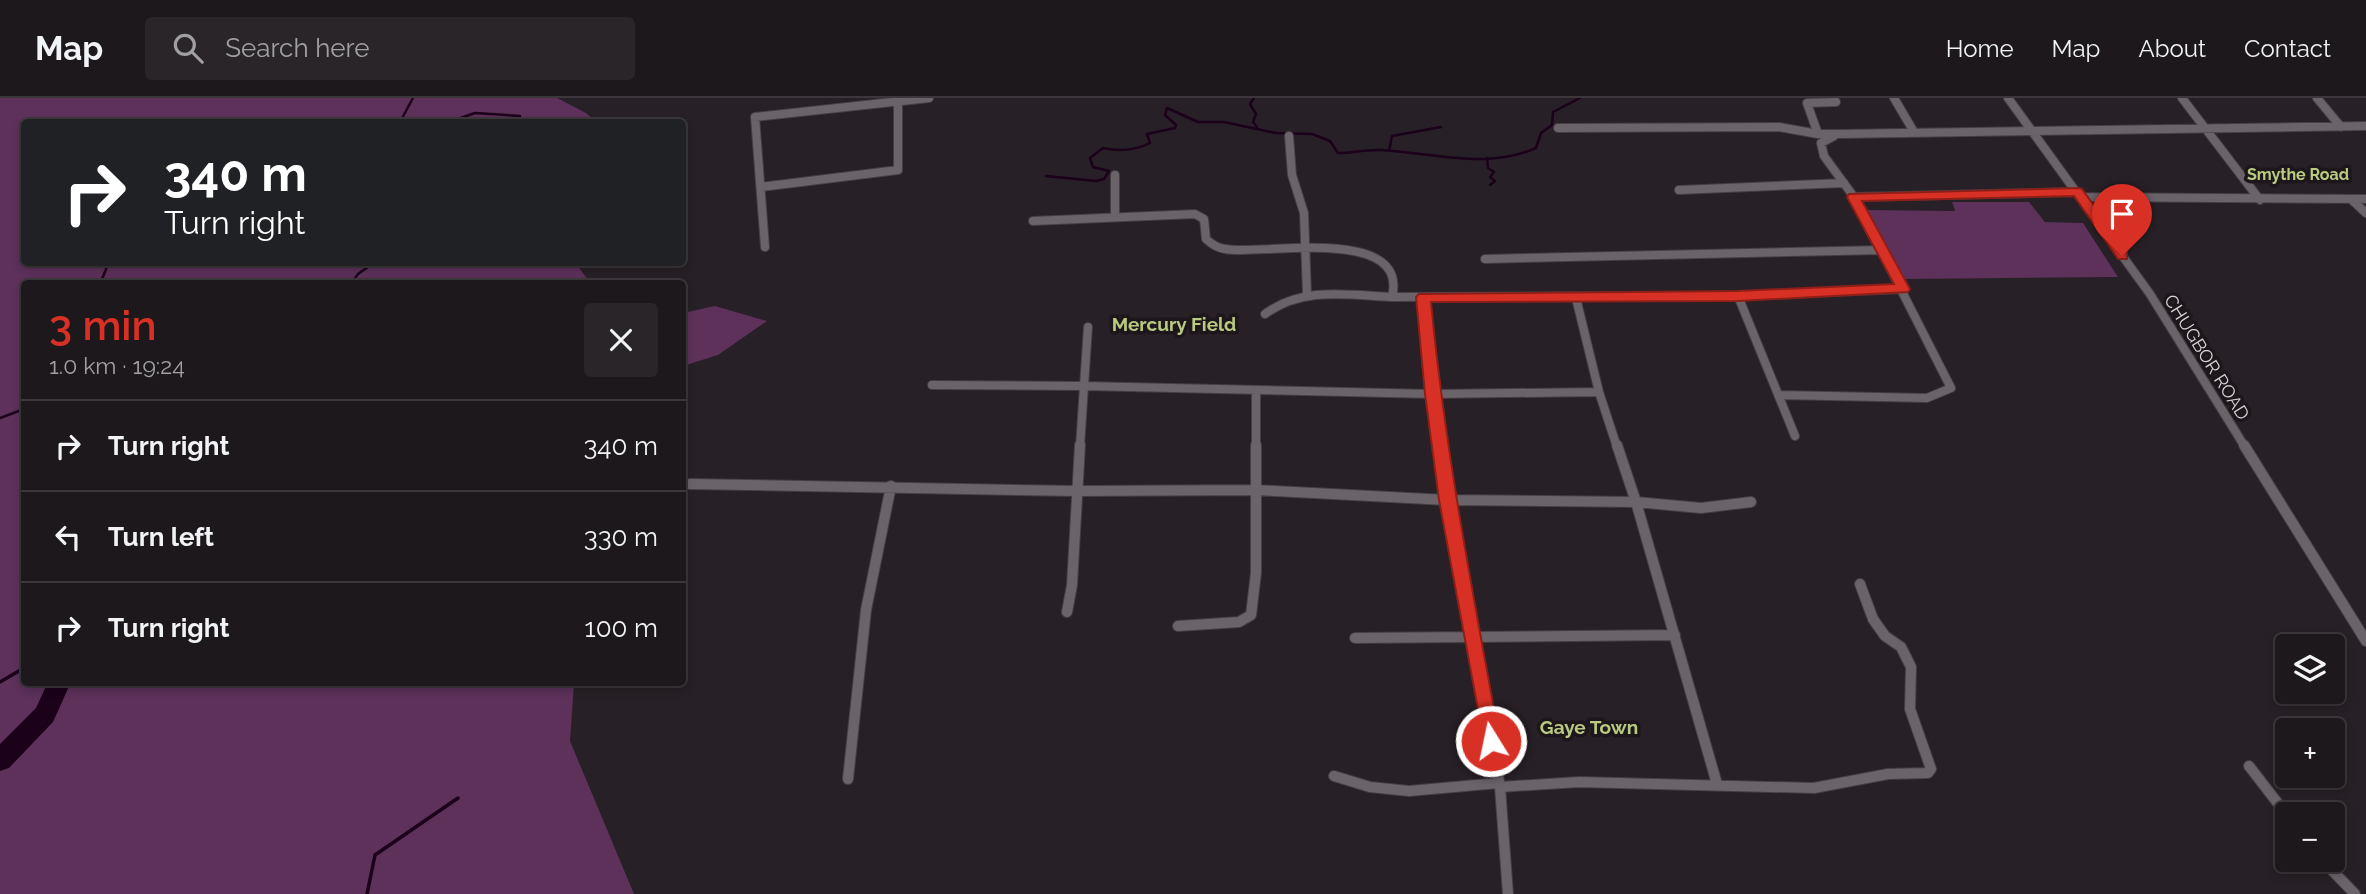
<!DOCTYPE html>
<html lang="en">
<head>
<meta charset="utf-8">
<style>
	:root { --surface:#1d181c; --page:#2a2529; --text:#f1f3f6; --muted:#a0a0a3; --line:#3b373b; --accent:#d93025 }
	body { margin:0; font-family:Raleway,sans-serif; background:var(--page); color:var(--text); height:100vh; display:flex; flex-direction:column; font-size:26px; white-space:nowrap }
	* { box-sizing:border-box; margin:0 }
	p { font-size:23px; color:var(--muted) }
	.icon { flex:none; width:38px; height:38px; fill:none; stroke:currentColor; stroke-width:2; stroke-linecap:round; stroke-linejoin:round }
	.map { position:relative; flex:1; overflow:hidden }
	.panel { position:absolute; left:21px; top:182px; width:665px; height:406px; display:flex; flex-direction:column; background:var(--surface); border-radius:7px; box-shadow:0 4px 10px #0003,0 0 0 2px var(--line) }
	.panel>* { flex:none }
	.guide { position:absolute; left:21px; top:21px; width:665px; height:147px; border-radius:7px; box-shadow:0 4px 10px #0003,0 0 0 2px var(--line); background:#202124; color:#fff; overflow:hidden }
	.fabs { position:absolute; left:2275px; top:536px; display:grid; gap:14px }
	.fabs a { display:grid; place-items:center; width:70px; height:70px; border-radius:7px; background:var(--surface); box-shadow:0 4px 10px #0003,0 0 0 2px var(--line); font-size:35px }
	.pin { position:absolute; display:grid; place-items:center; width:60px; height:60px; color:#fff; margin:-72px -30px; border-radius:50% 50% 50% 0; rotate:-45deg; box-shadow:0 0 7px #0007 }
	.pin .icon { rotate:45deg }
	.me { position:absolute; width:77px; margin:-38px; rotate:350deg; stroke-linejoin:round; filter:drop-shadow(0 0 5px #0008) }
	.turn { display:flex; align-items:center; gap:24px; height:147px; padding:0 28px; font-size:32px }
	.turn .icon { width:91px; height:91px; stroke-width:2.5 }
	.turn b { display:block; font-size:49px; line-height:60px }
	.round { display:grid; place-items:center; flex:none; width:74px; height:74px; border-radius:7px; background:var(--page) }
	.headline { display:flex; align-items:center; justify-content:space-between; height:119px; padding:0 28px }
	h1 { font-size:42px; font-weight:600; line-height:52px; color:var(--accent) }
	ul { padding:0; list-style:none }
	li { display:flex; align-items:center; gap:21px; height:91px; padding:0 28px; border-top:2px solid var(--line) }
	li div { flex:1 }
	li b { display:block; font-size:26px }
	li em { font-style:normal }
	header { display:flex; align-items:center; gap:42px; box-sizing:border-box; height:98px; padding:0 35px; background:var(--surface); border-bottom:2px solid var(--line) }
	header strong { font-size:33px }
	nav { display:flex; gap:38px; margin-inline-start:auto; font-size:24px }
	.search { width:490px; height:63px; background:var(--page); display:flex; align-items:center; gap:18px; box-sizing:border-box; padding:0 24px; border-radius:7px; color:var(--muted); font-size:26px }
	.map>svg:first-child { display:block }
	.green { fill:#5d315a }
	.lines { fill:none; stroke-linecap:round; stroke-linejoin:round }
	.stream-far1 { stroke:#1b011a; stroke-width:2.5 }
	.stream { stroke:#1b011a; stroke-width:3.5 }
	.river { fill:#1b011a; fill-rule:evenodd }
	.street-far1-casing { stroke:#433f43; stroke-width:10 }
	.street-casing { stroke:#433f43; stroke-width:12 }
	.street-far1 { stroke:#6b636a; stroke-width:8 }
	.street { stroke:#6b636a; stroke-width:10 }
	.route { fill:#d93025; stroke:#8d1f18; stroke-width:2 }
	.labels { text-anchor:middle; dominant-baseline:central; stroke-width:7; stroke-linejoin:round; paint-order:stroke }
	.far-neighbourhood-label { font-size:16px; font-weight:bold; fill:#b9cb80; stroke:#1d171c }
	.street-label { font-size:18px; fill:#d8d4d8; stroke:#1d171c }
	.neighbourhood-label { font-size:19px; font-weight:bold; fill:#b9cb80; stroke:#1d171c }
</style>
</head>
<body>
<header>
<strong>Map</strong>
<div class="search"><svg class="icon" aria-label="search" viewBox="0 0 24 24"><circle cx="10" cy="10" r="6"/><path d="M15 15l6 6"/></svg>Search here</div>
<nav><a>Home</a><a>Map</a><a>About</a><a>Contact</a></nav>
</header>
<div class="map">
<svg width="2366" height="796" viewBox="0 0 2366 796">
	<rect width="100%" height="100%" fill="#272026"/>
	<path class="green" d="M0,0H557L586,15L597,24H24V164H575L590,185L24,186V584L574,585L570,643L634,796H0Z
		M1952,104H2029L2045,124L2083,125L2118,179L1904,181L1867,112L1955,113Z
		M715,208L767,223L718,257L683,268V215Z"/>
	<g class="lines">
		<path class="stream-far1" d="M1254,0L1250,6L1256,16L1253,24L1257,29
			M400,24L413,0
			M449,24L475,15L520,18L513,24
			M1389,53L1392,38L1441,29
			M1487,60L1488,70L1494,74L1490,79L1495,83L1490,87
			M1046,78L1096,83L1104,81L1109,73L1093,69L1090,60L1103,50C1120,54 1134,53 1150,45L1147,36L1175,30L1176,27L1165,17L1167,10L1198,24H1224L1276,35L1312,36L1330,43L1338,55C1352,55 1367,51 1381,52C1433,55 1486,72 1536,50L1541,35L1552,27L1553,14L1580,0
			M100,186L109,164
			M351,186L358,176L375,164
			M0,320L24,311"/>
		<path class="stream" d="M0,584L24,570
			M367,796L375,757L458,700"/>
		<path class="river" d="M48,584H71L53,624L9,670L0,673V646L36,610Z"/>
		<g class="street-far1-casing">
			<path id="street-far1" d="M1894,0L1914,34
				M2008,0L2150,196L2245,349
				M2182,0L2260,102
				M2317,0L2341,29
				M1558,30L1779,29L1818,36H1838L2366,28
				M1818,36L1807,5L1836,4
				M1289,38L1292,77L1304,115L1307,196
				M1115,77V119
				M761,89L898,72V3
				M1679,92L1844,85
				M1854,99L2078,94
				M2081,99L2366,101
				M2352,102L2366,115
				M1033,123L1195,116L1204,121L1206,141C1212,146 1217,150 1225,151C1258,158 1410,126 1392,199L1738,198L1903,191
				M765,149L755,19L929,0
				M1485,161L1882,152
				M1738,198L1795,338
				M1424,199L1439,349
				M1576,200L1599,294L1617,349
				M1265,216C1303,188 1348,197 1392,199
				M1088,229L1084,288L1432,296L1599,294
				M932,287L1084,288L1080,349
				M1256,292V349
				M1779,297L1927,300L1951,290L1854,99L1824,58L1821,45L1834,38"/>
		</g>
		<g class="street-casing">
			<path id="street" d="M1439,347L1500,689L1508,796
				M1617,347L1636,404L1717,686
				M2244,347L2366,543
				M690,386L1077,393L1256,392L1447,402L1636,404L1701,410L1751,404
				M1067,514L1072,487L1080,347
				M1178,528L1239,524L1251,517L1256,475V347
				M1355,540L1675,537
				M2249,668L2287,717
				M1334,678L1370,689L1409,693L1499,685
				M848,681L866,512L891,388
				M1500,689L1579,684L1814,690L1888,676L1928,675L1931,671L1910,611L1911,569L1901,549L1885,538L1873,521L1860,486
				M2321,761L2355,796"/>
		</g>
		<use href="#street-far1" class="street-far1"/>
		<use href="#street" class="street"/>
	</g>
	<path class="route" d="M2078,90L2082,91L2127,154V161H2118L2074,98L1862,103L1910,191L1908,194L1738,203L1431,204C1445,352 1473,497 1500,643L1497,649L1491,651L1485,649L1439,402L1425,296L1416,199L1419,196L1738,193L1894,186L1847,99L1849,96Z"/>
	<g class="labels">
		<g class="far-neighbourhood-label">
			<text x="2298" y="76">Smythe Road</text>
		</g>
		<g class="street-label">
			<text transform="translate(2207 259) rotate(58)">CHUGBOR ROAD</text>
		</g>
		<g class="neighbourhood-label">
			<text x="1174" y="226">Mercury Field</text>
			<text x="1589" y="629">Gaye Town</text>
		</g>
	</g>
</svg>
<div class="fabs">
<a><svg class="icon" aria-label="layers" viewBox="0 0 24 24"><path d="M12 4l9 5-9 5-9-5zM3 14l9 5 9-5"/></svg></a>
<a>+</a>
<a>−</a>
</div>
<div class="pin" style="left:2122px;top:158px;background:#d93025"><svg class="icon" aria-label="arrive" viewBox="0 0 24 24"><path d="M6 21V4h12l-3 4 3 4H6"/></svg></div>
<svg class="me" style="left:1491px;top:643px" viewBox="-20 -20 40 40"><circle r="17" fill="#d93025" stroke="#fff" stroke-width="3"/><path d="M0-11L8 9 0 5-8 9z" fill="#fff"/></svg>
<div class="guide">
<div class="turn"><svg class="icon" aria-label="right" viewBox="0 0 24 24"><path d="M7 20v-9h11M14 6l5 5-5 5"/></svg><div><b>340 m</b>Turn right</div></div>
</div>
<section class="panel">
<div class="headline"><div><h1>3 min</h1><p>1.0 km · 19:24</p></div><a class="round"><svg class="icon" aria-label="close" viewBox="0 0 24 24"><path d="M6 6l12 12M18 6L6 18"/></svg></a></div>
<ul>
<li><svg class="icon" aria-label="right" viewBox="0 0 24 24"><path d="M7 20v-9h11M14 6l5 5-5 5"/></svg><div><b>Turn right</b></div><em>340 m</em></li>
<li><svg class="icon" aria-label="left" viewBox="0 0 24 24"><path d="M17 20v-9H6M10 6l-5 5 5 5"/></svg><div><b>Turn left</b></div><em>330 m</em></li>
<li><svg class="icon" aria-label="right" viewBox="0 0 24 24"><path d="M7 20v-9h11M14 6l5 5-5 5"/></svg><div><b>Turn right</b></div><em>100 m</em></li>
</ul>
</section>
</div>
</body>
</html>
